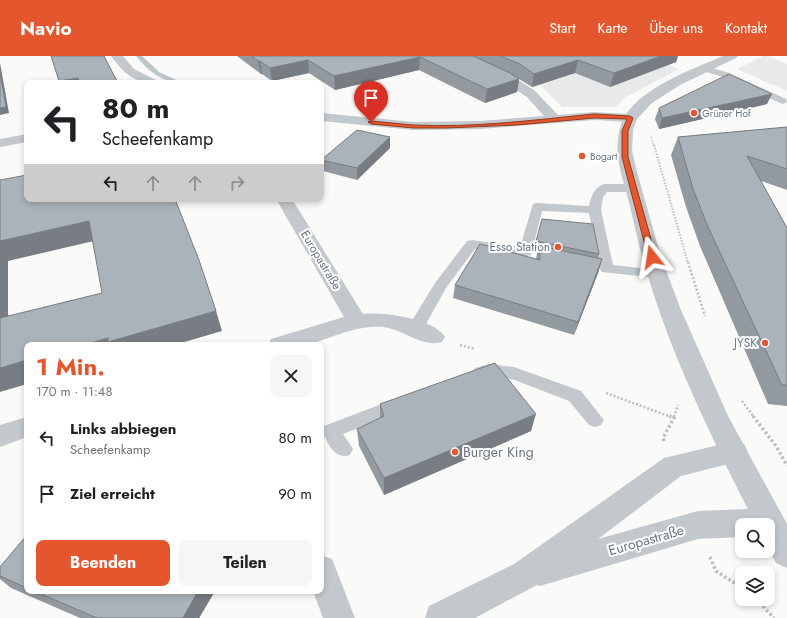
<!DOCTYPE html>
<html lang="de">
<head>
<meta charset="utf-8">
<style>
	:root { --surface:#fff; --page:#f6f6f6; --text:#202124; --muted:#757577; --accent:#e4572e }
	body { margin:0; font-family:Jost,sans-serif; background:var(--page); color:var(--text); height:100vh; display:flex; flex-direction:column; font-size:15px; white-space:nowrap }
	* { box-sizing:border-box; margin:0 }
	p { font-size:13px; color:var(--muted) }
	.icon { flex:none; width:22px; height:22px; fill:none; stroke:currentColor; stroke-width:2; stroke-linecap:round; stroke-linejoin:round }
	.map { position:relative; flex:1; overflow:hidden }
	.sheet { position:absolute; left:24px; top:286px; width:300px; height:252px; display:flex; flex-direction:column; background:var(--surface); border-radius:8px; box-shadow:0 2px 6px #0003 }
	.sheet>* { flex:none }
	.banner { position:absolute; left:24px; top:24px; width:300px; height:122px; border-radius:8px; box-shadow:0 2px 6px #0003; background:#fff; color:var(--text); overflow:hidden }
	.controls { position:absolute; left:735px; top:462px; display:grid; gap:8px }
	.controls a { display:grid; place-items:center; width:40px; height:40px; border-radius:8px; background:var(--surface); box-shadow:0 2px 6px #0003; font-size:20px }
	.pin { position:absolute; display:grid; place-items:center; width:34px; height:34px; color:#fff; margin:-41px -17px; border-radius:50% 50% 50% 0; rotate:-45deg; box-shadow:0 0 4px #0007 }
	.pin .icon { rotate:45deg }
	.me { position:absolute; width:44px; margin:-22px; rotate:345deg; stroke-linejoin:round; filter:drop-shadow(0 0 3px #0008) }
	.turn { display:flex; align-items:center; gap:14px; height:84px; padding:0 12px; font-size:18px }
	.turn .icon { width:52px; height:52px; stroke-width:2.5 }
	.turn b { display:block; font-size:28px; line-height:34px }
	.lanes { display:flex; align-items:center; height:38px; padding:0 12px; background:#0003; justify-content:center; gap:20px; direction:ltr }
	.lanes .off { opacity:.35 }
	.round { display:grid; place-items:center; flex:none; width:42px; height:42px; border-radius:8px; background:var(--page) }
	.summary { display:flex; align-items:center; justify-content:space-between; height:68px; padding:0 12px }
	h1 { font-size:24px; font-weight:700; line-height:30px; color:var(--accent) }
	.button { display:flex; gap:8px; margin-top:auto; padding:8px 12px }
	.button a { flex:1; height:46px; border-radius:8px; background:var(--accent); color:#fff; font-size:16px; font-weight:700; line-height:46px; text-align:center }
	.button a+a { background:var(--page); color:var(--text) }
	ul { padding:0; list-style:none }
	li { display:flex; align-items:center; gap:12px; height:56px; padding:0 12px }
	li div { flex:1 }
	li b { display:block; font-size:15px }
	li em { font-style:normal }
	header { display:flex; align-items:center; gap:24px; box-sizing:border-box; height:56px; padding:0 20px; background:var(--accent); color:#fff }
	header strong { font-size:19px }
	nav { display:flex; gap:22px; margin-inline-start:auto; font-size:14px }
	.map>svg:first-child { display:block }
	.built { fill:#e8e9e9 }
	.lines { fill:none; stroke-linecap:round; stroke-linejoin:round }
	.stream { fill:#bbc7cb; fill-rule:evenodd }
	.path-far3 { stroke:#bbbfc2; stroke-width:1.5; stroke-dasharray:1 1; stroke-linecap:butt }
	.path-far2 { stroke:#bbbfc2; stroke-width:2; stroke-dasharray:1.5 1.5; stroke-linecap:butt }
	.path-far1 { stroke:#bbbfc2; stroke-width:2.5; stroke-dasharray:2 2; stroke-linecap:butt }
	.path { stroke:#bbbfc2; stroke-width:3.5; stroke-dasharray:2.5 2.5; stroke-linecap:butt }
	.service { fill:#c3c8cc; fill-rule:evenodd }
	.minor { fill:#c3c8cc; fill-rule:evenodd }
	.tertiary { fill:#c3c8cc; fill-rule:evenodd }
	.wall { fill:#929a9f }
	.shaded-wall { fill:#777d82 }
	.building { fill:#aab3b9; stroke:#777d82 }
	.route { fill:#e4572e; stroke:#94391e }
	.poi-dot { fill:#e4572e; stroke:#fff; stroke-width:1.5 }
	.labels { text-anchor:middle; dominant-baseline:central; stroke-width:4; stroke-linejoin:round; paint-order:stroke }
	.far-poi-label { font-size:10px; fill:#657683; stroke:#fff; text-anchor:start }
	.poi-label { font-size:12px; fill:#657683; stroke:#fff; text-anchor:end }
	.street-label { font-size:12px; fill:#657683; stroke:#fff }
	.near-poi-label { font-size:14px; fill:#657683; stroke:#fff; text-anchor:start }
	.near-street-label { font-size:14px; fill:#657683; stroke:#fff }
</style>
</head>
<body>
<header>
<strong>Navio</strong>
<nav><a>Start</a><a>Karte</a><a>Über uns</a><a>Kontakt</a></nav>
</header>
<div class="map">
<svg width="787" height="562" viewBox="0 0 787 562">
	<rect width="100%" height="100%" fill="#fafaf8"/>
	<path class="built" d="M471,0H639L679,13L626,41L615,51H562L540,29Z
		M763,0H767L787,8V35L737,13Z"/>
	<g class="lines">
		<path class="stream" d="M136,0H142L159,16L183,27C163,27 148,15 136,0Z"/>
		<path class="path-far3" d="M651,81L654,90"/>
		<path class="path-far2" d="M654,89L688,207"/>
		<path class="path-far1" d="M688,206L705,260
			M460,289L475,293
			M606,337L671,361
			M742,345L754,361
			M674,361L678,349"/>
		<path class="path" d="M669,360L674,362
			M753,360L776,390L787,410
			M664,385L663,382L675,360
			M710,501L716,515L742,532
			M756,543L774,562"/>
		<path class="service" d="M706,10L729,17L786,43L787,46L783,48L780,47L723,21L703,15L702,13L703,11Z
			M604,128H634L638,129L640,132L638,135L634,136H607L603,141L601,154L613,209L658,214L663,215L665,218L663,221L658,222L602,216L600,213L589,157L542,155L531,199L526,200L475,193L446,232L421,277L415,278L409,277L407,273L435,227L467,185L472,184L520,191L533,148L537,147L589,150C591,141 594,131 604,128Z
			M489,308L514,311L581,335L604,364L601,369L595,371L589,369L569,345L512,323L490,320L481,323L475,322L472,317L475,312Z
			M400,341L406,343L409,348L406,353L343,378L353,393L350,399C334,404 328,387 322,375L324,370Z"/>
		<path class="minor" d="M111,0H123L134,13L156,24L158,27C135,27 125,19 111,0Z
			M450,0H465L517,23L535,35L558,59L594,56L630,58L635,59L637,62L635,65L630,66L594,64L480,73L414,74L321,65V57L414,66L480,65L544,60L527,41L509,29L452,2Z
			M27,78V86L0,91V83Z
			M276,143H292L363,258C383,255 435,263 445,281L442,286C422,292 403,273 383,271C353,269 332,283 305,289C294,291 280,289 268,289L271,283L344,261Z
			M27,361V381L0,391V369Z
			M735,385L744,388L748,396L744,404L681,420L598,483L698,455L770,452L780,456L785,466L780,476L768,480V469H742V481L698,483L540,530L537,529L475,562H425L429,550L514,508L664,402Z
			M321,499L332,503L355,562H323L313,535H321Z"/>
		<path class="tertiary" d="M723,0H738L736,2L680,29L652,47L637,63L633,73L632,95L637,116L661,201L681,254L728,360L787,468V512L776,507L768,492V469H756C715,388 673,305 647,217C640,195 635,172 630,150C623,122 610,92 623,64C637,33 693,13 723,0Z"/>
	</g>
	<path class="wall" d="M237,0H678L676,6L610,31L575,17L532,31L519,23L517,36L485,47L419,14L335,34L309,17L272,25L262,18H261Z
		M767,48L659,73L655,63L659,52Z
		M787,71V134L761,125L787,172V350L768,348L700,190L686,151L671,99L678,81Z
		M390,81V92L357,124L323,115L321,104Z
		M542,163L599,198L598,203H602L598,217L574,279L453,242L455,229L536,203L538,193L535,192Z
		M380,348L531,375L384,439L359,390L357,373L380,362Z
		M27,479V535H215L199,562H80L11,532L0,523V511Z"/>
	<path class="shaded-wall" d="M661,0H678L676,6L610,31L614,17Z
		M420,1L419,14L335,34L334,20Z
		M308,4L309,17L272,25L270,12Z
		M578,4L575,17L532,31L534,18Z
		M258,5H260L262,18H261Z
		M0,7L9,57L0,59Z
		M78,22L80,27H60L59,25Z
		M519,23L517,36L485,47L487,33Z
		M772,38L767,48L659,73L662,62Z
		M390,81V92L357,124V112Z
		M89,165L98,184L8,205V283L0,272V185Z
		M602,203L598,217L574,279L578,266Z
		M216,255L222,275L174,289H83L108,282Z
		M27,304V328L0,336V312Z
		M536,358L531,375L384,439V422Z
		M198,535H215L199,562H183Z"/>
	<path class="building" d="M51,0H104L118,27H80L78,22L59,25Z
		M252,0H473L510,17L519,23L487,33L420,1L334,20L308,4L270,12L260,5H258Z
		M500,0H661L614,17L578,4L534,18L520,8Z
		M0,16L6,51L0,52Z
		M729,18L772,38L662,62L659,52Z
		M787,71V113L747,100L787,172V329H782L708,171L693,133L678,81Z
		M357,74L390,81L357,112L321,104Z
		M27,119V143H175L199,204L216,255L108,286V282L83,289H27V304L0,312V262L102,237L89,165L0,185V124Z
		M542,163L593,168L599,198L536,185Z
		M480,188L540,204L539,190L602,203L578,266L455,229Z
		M495,307L536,358L384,422L357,373L384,360L380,348Z
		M27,479V532L0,520V511Z
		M34,535H198L183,562H97Z"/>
	<path class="route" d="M594,58L630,60L633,62L628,75V101L656,201L655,203H652L648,201L622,101V75L627,63L594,62L517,69L447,72H414L371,68L368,66L371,65C385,66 399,68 413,69C473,72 534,64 594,58Z"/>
	<g class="poi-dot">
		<circle cx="694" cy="57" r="4"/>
		<circle cx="582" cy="100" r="4"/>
		<circle cx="558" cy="191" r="4"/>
		<circle cx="765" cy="287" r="4"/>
		<circle cx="455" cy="396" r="4"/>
	</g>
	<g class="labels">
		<g class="far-poi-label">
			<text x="702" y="57">Grüner Hof</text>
			<text x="590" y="100">Bogart</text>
		</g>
		<g class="poi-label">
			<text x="550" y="191">Esso Station</text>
			<text x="757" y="287">JYSK</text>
		</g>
		<g class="street-label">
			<text transform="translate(321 204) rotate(59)">Europastraße</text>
		</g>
		<g class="near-poi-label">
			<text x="463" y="396">Burger King</text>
		</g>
		<g class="near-street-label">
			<text transform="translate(646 484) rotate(-16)">Europastraße</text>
		</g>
	</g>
</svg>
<div class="controls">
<a><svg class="icon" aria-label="search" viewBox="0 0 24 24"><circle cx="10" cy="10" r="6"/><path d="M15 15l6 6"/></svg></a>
<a><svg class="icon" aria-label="layers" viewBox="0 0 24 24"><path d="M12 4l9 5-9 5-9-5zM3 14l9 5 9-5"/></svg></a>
</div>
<div class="pin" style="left:371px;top:66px;background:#d93025"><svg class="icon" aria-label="arrive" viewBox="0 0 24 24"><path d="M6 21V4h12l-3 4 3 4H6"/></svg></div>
<svg class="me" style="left:652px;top:201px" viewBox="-20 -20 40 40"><path d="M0-17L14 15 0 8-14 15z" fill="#e4572e" stroke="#fff" stroke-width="4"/></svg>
<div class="banner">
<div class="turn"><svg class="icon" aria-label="left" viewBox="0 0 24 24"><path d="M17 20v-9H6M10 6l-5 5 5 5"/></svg><div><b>80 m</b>Scheefenkamp</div></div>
<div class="lanes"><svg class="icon" aria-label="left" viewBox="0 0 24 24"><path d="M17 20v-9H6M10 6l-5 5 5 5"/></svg><svg class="icon off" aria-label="ahead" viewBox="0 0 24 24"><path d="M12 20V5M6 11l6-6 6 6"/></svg><svg class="icon off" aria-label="ahead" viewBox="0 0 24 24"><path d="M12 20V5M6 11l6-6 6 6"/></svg><svg class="icon off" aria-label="right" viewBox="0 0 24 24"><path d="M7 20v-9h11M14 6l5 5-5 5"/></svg></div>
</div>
<section class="sheet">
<div class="summary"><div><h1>1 Min.</h1><p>170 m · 11:48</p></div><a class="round"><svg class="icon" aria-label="close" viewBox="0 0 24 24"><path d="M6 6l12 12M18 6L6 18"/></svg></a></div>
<ul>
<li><svg class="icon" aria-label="left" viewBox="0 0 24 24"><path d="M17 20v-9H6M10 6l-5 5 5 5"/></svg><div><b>Links abbiegen</b><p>Scheefenkamp</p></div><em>80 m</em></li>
<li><svg class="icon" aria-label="arrive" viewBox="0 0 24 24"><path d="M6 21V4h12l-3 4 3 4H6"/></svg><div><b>Ziel erreicht</b></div><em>90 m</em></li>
</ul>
<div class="button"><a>Beenden</a><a>Teilen</a></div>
</section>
</div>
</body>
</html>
